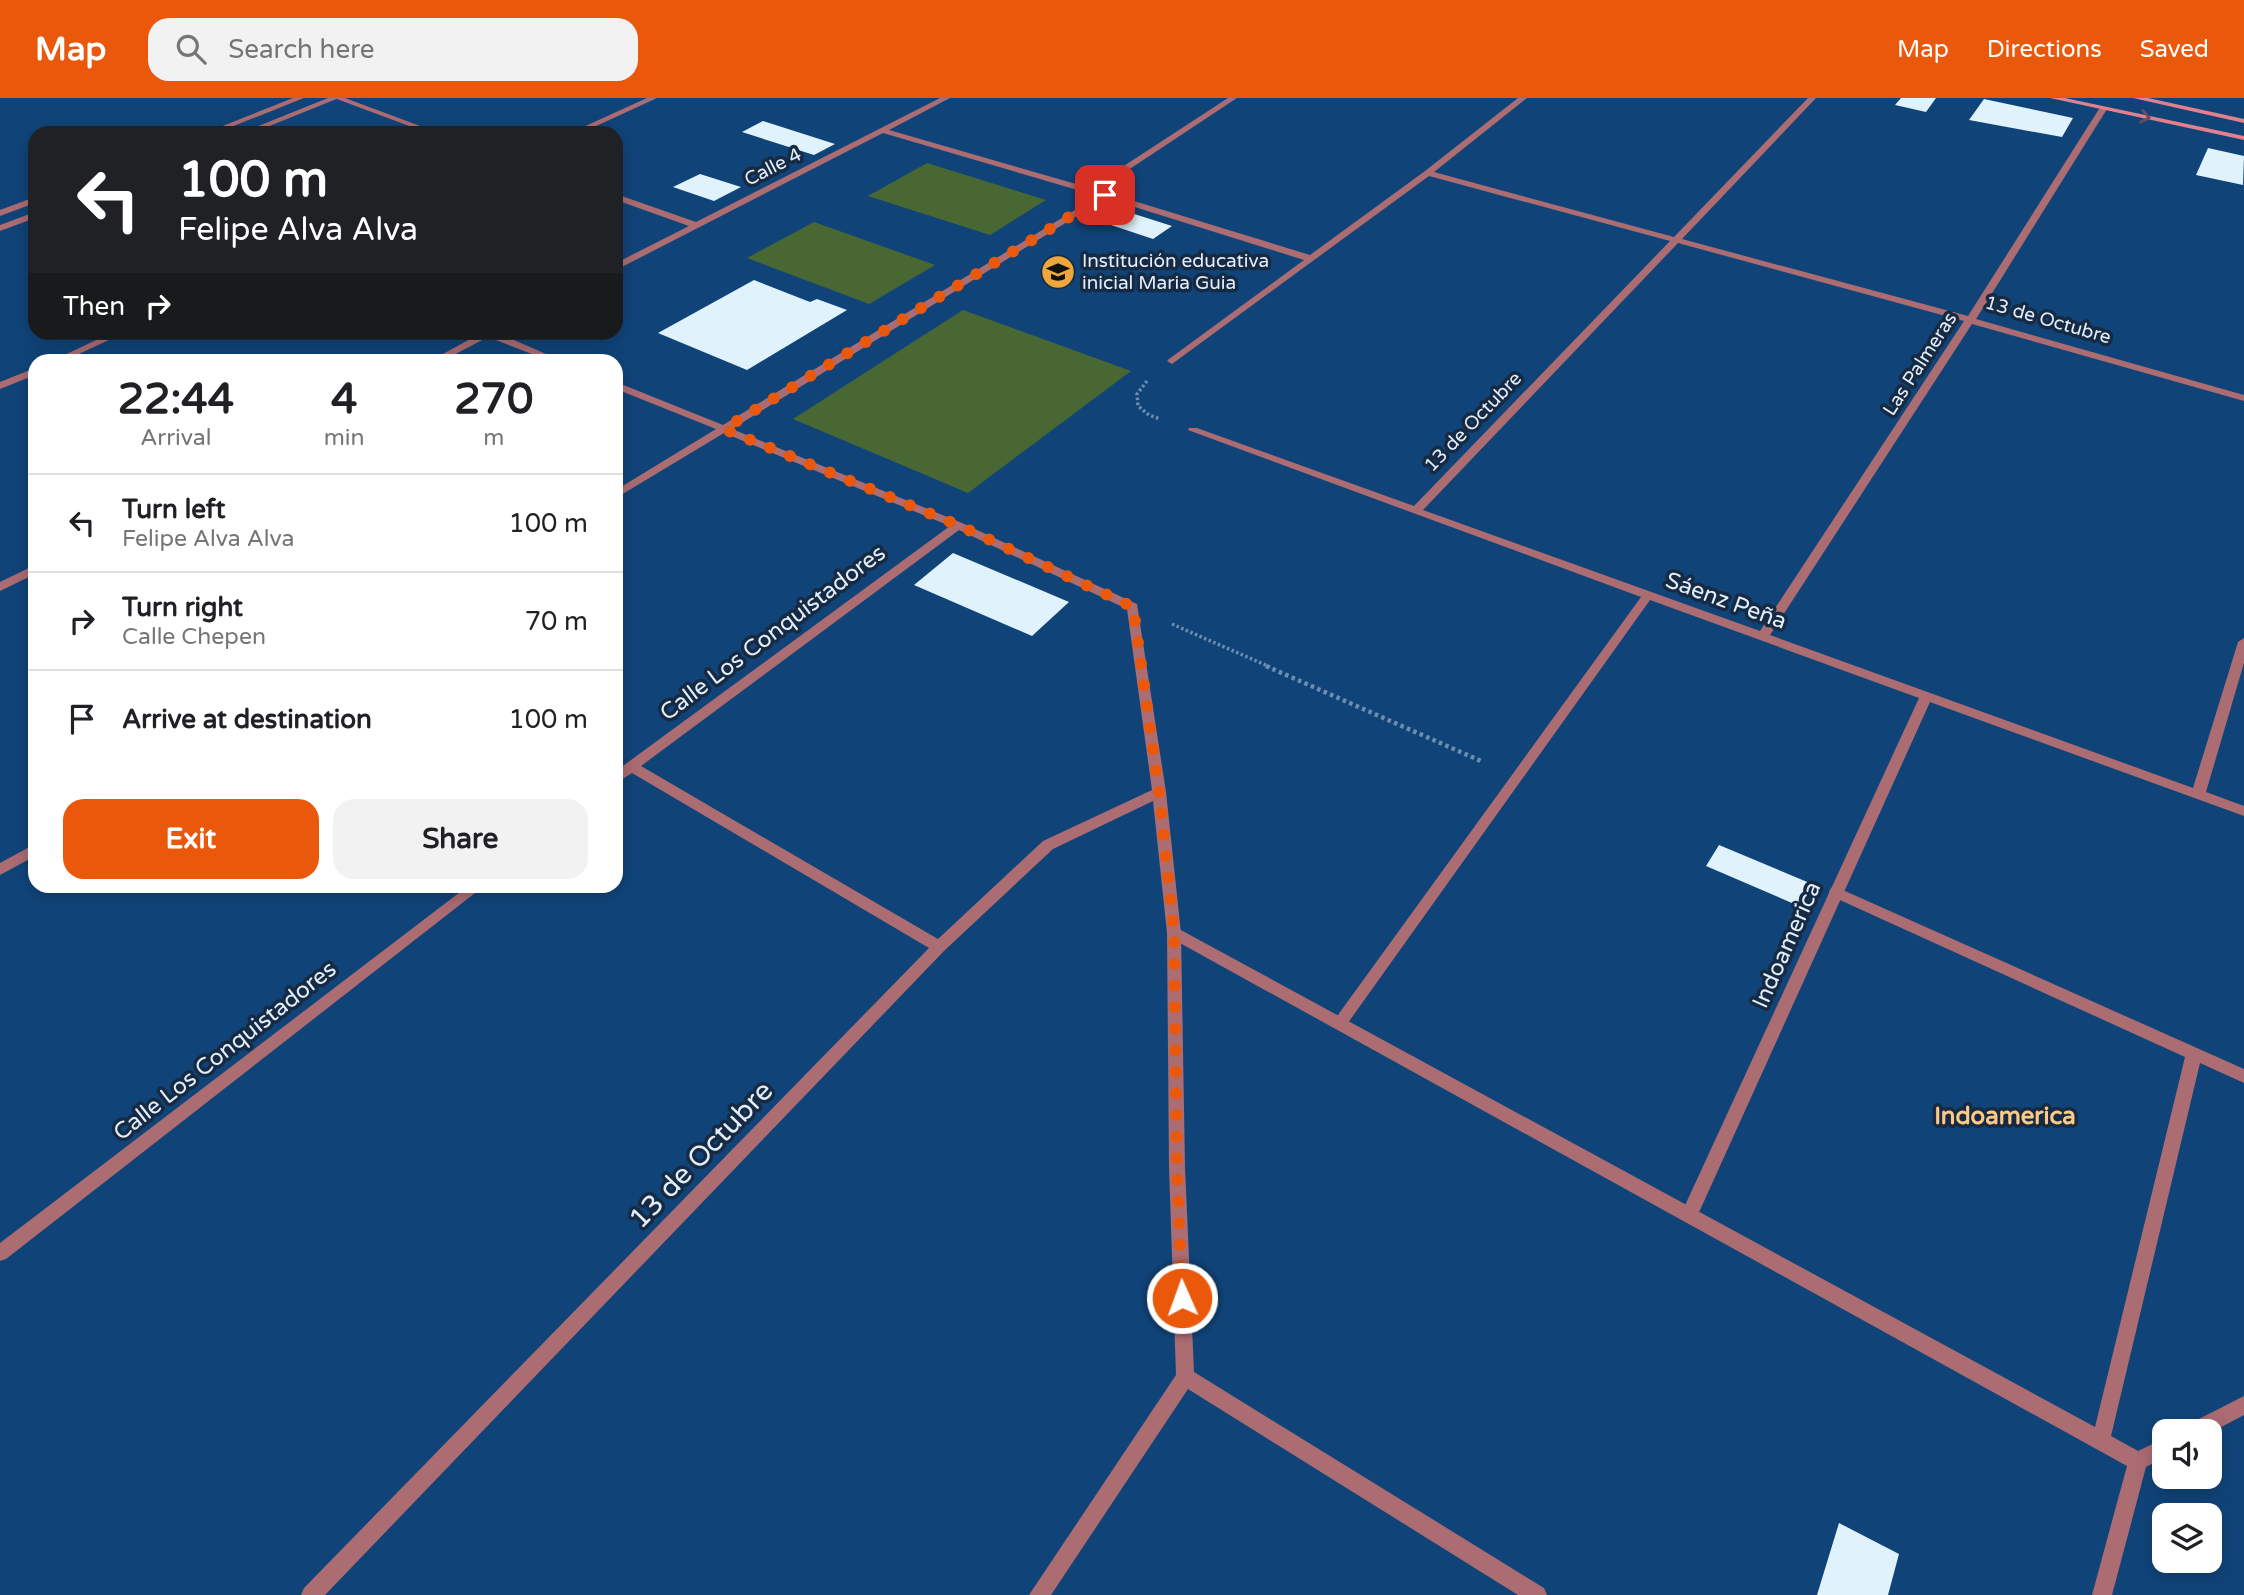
<!DOCTYPE html>
<html lang="en">
<head>
<meta charset="utf-8">
<style>
	:root { --surface:#fff; --page:#f2f2f2; --text:#202124; --muted:#757577; --line:#e0e0e0; --accent:#ea580c }
	body { margin:0; font-family:"Varela Round",sans-serif; background:var(--page); color:var(--text); height:100vh; display:flex; flex-direction:column; font-size:26px; white-space:nowrap }
	* { box-sizing:border-box; margin:0 }
	p { font-size:23px; color:var(--muted) }
	.icon { flex:none; width:38px; height:38px; fill:none; stroke:currentColor; stroke-width:2; stroke-linecap:round; stroke-linejoin:round }
	.map { position:relative; flex:1; overflow:hidden }
	.sheet { position:absolute; left:28px; top:256px; width:595px; height:539px; display:flex; flex-direction:column; background:var(--surface); border-radius:21px; box-shadow:0 4px 18px #0003 }
	.sheet>* { flex:none }
	.banner { position:absolute; left:28px; top:28px; width:595px; height:214px; border-radius:21px; box-shadow:0 4px 18px #0003; background:#202124; color:#fff; overflow:hidden }
	.fabs { position:absolute; left:2152px; top:1321px; display:grid; gap:14px }
	.fabs a { display:grid; place-items:center; width:70px; height:70px; border-radius:14px; background:var(--surface); box-shadow:0 4px 18px #0003; font-size:35px }
	.pin { position:absolute; display:grid; place-items:center; width:60px; height:60px; color:#fff; margin:-30px; border-radius:14px; box-shadow:0 4px 10px #0006 }
	.me { position:absolute; width:77px; margin:-38px; rotate:358deg; stroke-linejoin:round; filter:drop-shadow(0 0 5px #0008) }
	.turn { display:flex; align-items:center; gap:24px; height:147px; padding:0 35px; font-size:32px }
	.turn .icon { width:91px; height:91px; stroke-width:2.5 }
	.turn b { display:block; font-size:49px; line-height:60px }
	.then { display:flex; align-items:center; height:66px; padding:0 35px; background:#0003; gap:14px; font-size:26px }
	.eta { display:flex; justify-content:space-evenly; align-items:center; height:119px; text-align:center }
	.eta b { font-size:42px; font-weight:800; line-height:49px }
	.primary-button { display:flex; gap:14px; margin-top:auto; padding:14px 35px }
	.primary-button a { flex:1; height:80px; border-radius:21px; background:var(--accent); color:#fff; font-size:28px; font-weight:800; line-height:80px; text-align:center }
	.primary-button a+a { background:var(--page); color:var(--text) }
	ul { padding:0; list-style:none }
	li { display:flex; align-items:center; gap:21px; height:98px; padding:0 35px; border-top:2px solid var(--line) }
	li div { flex:1 }
	li b { display:block; font-size:26px }
	li em { font-style:normal }
	header { display:flex; align-items:center; gap:42px; box-sizing:border-box; height:98px; padding:0 35px; background:var(--accent); color:#fff }
	header strong { font-size:33px }
	nav { display:flex; gap:38px; margin-inline-start:auto; font-size:24px }
	.search { width:490px; height:63px; background:var(--page); display:flex; align-items:center; gap:18px; box-sizing:border-box; padding:0 24px; border-radius:21px; color:var(--muted); font-size:26px }
	.map>svg:first-child { display:block }
	.green { fill:#496733 }
	.building { fill:#e0f2fc }
	.lines { fill:none; stroke-linecap:round; stroke-linejoin:round }
	.path-far1 { stroke:#6b8eb1; stroke-width:3.5; stroke-dasharray:2.5 2.5; stroke-linecap:butt }
	.path { stroke:#6b8eb1; stroke-width:4.5; stroke-dasharray:3.5 3.5; stroke-linecap:butt }
	.pedestrian { fill:#ab6c72; fill-rule:evenodd }
	.minor { fill:#ab6c72; fill-rule:evenodd }
	.tertiary { fill:#ab6c72; fill-rule:evenodd }
	.secondary { fill:#e3808c; fill-rule:evenodd }
	.oneway { stroke:#684d60 }
	.route { stroke:#ea580c; stroke-width:12; stroke-dasharray:0 21.6 }
	.labels { text-anchor:middle; dominant-baseline:central; stroke-width:7; stroke-linejoin:round; paint-order:stroke }
	.far-street-label { font-size:19px; fill:#e3eefb; stroke:#162b43 }
	.far-poi-label { font-size:19px; fill:#e3eefb; stroke:#162b43; text-anchor:start }
	.street-label { font-size:23px; fill:#e3eefb; stroke:#162b43 }
	.neighbourhood-label { font-size:24px; font-weight:bold; fill:#fbc988; stroke:#162b43 }
	.near-street-label { font-size:28px; fill:#e3eefb; stroke:#162b43 }
</style>
</head>
<body>
<header>
<strong>Map</strong>
<div class="search"><svg class="icon" aria-label="search" viewBox="0 0 24 24"><circle cx="10" cy="10" r="6"/><path d="M15 15l6 6"/></svg>Search here</div>
<nav><a>Map</a><a>Directions</a><a>Saved</a></nav>
</header>
<div class="map">
<svg width="2244" height="1497" viewBox="0 0 2244 1497">
	<rect width="100%" height="100%" fill="#104479"/>
	<path class="green" d="M927,65L1046,102L990,137L868,98Z
		M814,124L935,167L869,206L747,160Z
		M963,212L1131,273L968,395L793,321Z"/>
	<path class="building" d="M1901,0H1936L1926,14L1895,7Z
		M1984,1L2031,11L2073,20L2062,39L1969,22Z
		M763,23L835,46L814,57L742,34Z
		M2208,50L2244,58L2243,87L2196,77Z
		M700,76L741,89L714,103L673,89Z
		M1106,107L1172,128L1153,141L1087,119Z
		M754,182L810,204L817,201L847,212L747,272L658,235Z
		M953,455L1069,504L1032,538L914,487Z
		M1719,747L1812,786L1799,808L1706,768Z
		M1839,1425L1899,1456L1888,1497H1817Z"/>
	<g class="lines">
		<path class="path-far1" d="M1147,283L1137,296L1138,308L1149,317L1160,321
			M1172,526L1270,569"/>
		<path class="path" d="M1266,568L1481,663"/>
		<path class="pedestrian" d="M1836,789L2244,971V985L2200,965L2111,1338L2138,1353L2165,1340V1359L2146,1369L2112,1497H2092L2127,1368L1169,839L1167,835L1169,831H1179L2095,1329L2185,959L1831,798L1829,794L1831,790Z
			M2244,1298V1317L2210,1335V1334H2185L2187,1327Z"/>
		<path class="minor" d="M334,0H345L439,35H428Z
			M647,0H657L581,35H570Z
			M940,0H950L889,32L1090,90L1228,0H1237L1098,92L1310,157L1425,73L1518,0H1527L1434,74L1674,139L1808,0H1816L1682,141L1968,218L2099,11L2106,9L2107,11L1976,221L2244,297V303L1972,226L1770,537L2193,690L2238,544L2244,540V565L2206,694L2244,708V718L1930,604L1696,1121L1690,1124L1684,1121L1681,1116L1919,600L1650,502L1345,929L1340,931L1335,929L1332,925L1335,921L1641,499L1188,332L1189,330H1197L1414,408L1670,143L1429,78L1172,266L1167,263L1169,261L1304,162L1106,100L732,331L962,425L1137,506L1166,694L1181,835L1185,1069L1194,1274L1544,1490L1547,1497H1518L1188,1291L1051,1497H1029L1176,1277L1169,1069L1167,835L1153,703L1053,751L944,853L325,1497H301L304,1490L929,850L632,675L616,685V673L950,428L724,335L616,400V392L716,331L616,291V284L723,327L1098,98L883,35L616,172V165L689,128L616,102V96L696,124ZM1678,145L1964,223L1760,533L1423,412ZM959,432L1127,511L1152,692L1043,743L938,841L641,668Z
			M113,234H126L66,262H54Z
			M483,234H495L560,262H547L488,239L444,262H432Z
			M35,270V277L0,291V284Z
			M35,467V476L0,493V484Z
			M35,746V758L0,777V765Z
			M468,788H484L6,1161L0,1163V1145Z"/>
		<path class="tertiary" d="M293,0H304L216,35H205Z
			M328,0H339L252,35H241Z
			M35,99V105L0,118V112Z
			M35,114V120L0,133V127Z"/>
		<path class="secondary" d="M2050,0H2065L2244,38V42Z
			M2133,0H2148L2244,21V25Z"/>
	</g>
	<defs><path id="oneway-chevron" d="M-2-3.5L2.5 0L-2 3.5" fill="none" stroke-width="1.6" stroke-linecap="round" stroke-linejoin="round" transform="scale(1.75)"/></defs>
	<use class="oneway" href="#oneway-chevron" transform="translate(2145 19) rotate(12)"/>
	<g class="lines">
		<path class="route" d="M1105,97L724,331L958,427L1133,509L1159,694L1174,835L1177,1069L1182,1200"/>
	</g>
	<defs>
		<g id="school-disc" transform="scale(1.75)"><circle r="9.5" fill="#eea73d" stroke="#162b43"/><path d="M0-5L7-2L0 1L-7-2ZM-4 1L0 2.5L4 1V4Q0 6-4 4Z" fill="#111"/></g>
	</defs>
	<g fill-rule="evenodd">
		<use href="#school-disc" x="1058" y="174"/>
	</g>
	<g class="labels">
		<g class="far-street-label">
			<text transform="translate(773 69) rotate(-27)">Calle 4</text>
			<text transform="translate(2048 222) rotate(16)">13 de Octubre</text>
			<text transform="translate(1920 266) rotate(-57)">Las Palmeras</text>
			<text transform="translate(1473 324) rotate(-46)">13 de Octubre</text>
		</g>
		<g class="far-poi-label">
			<text x="1082" y="163">Institución educativa<tspan x="1082" dy="22">inicial Maria Guia</tspan></text>
		</g>
		<g class="street-label">
			<text transform="translate(1726 503) rotate(20)">Sáenz Peña</text>
			<text transform="translate(773 535) rotate(-37)">Calle Los Conquistadores</text>
			<text transform="translate(1787 847) rotate(-66)">Indoamerica</text>
			<text transform="translate(225 953) rotate(-38)">Calle Los Conquistadores</text>
		</g>
		<g class="neighbourhood-label">
			<text x="2005" y="1018">Indoamerica</text>
		</g>
		<g class="near-street-label">
			<text transform="translate(701 1057) rotate(-46)">13 de Octubre</text>
		</g>
	</g>
</svg>
<div class="fabs">
<a><svg class="icon" aria-label="sound" viewBox="0 0 24 24"><path d="M4 9h4l5-4v14l-5-4H4zM17 9q2 3 0 6"/></svg></a>
<a><svg class="icon" aria-label="layers" viewBox="0 0 24 24"><path d="M12 4l9 5-9 5-9-5zM3 14l9 5 9-5"/></svg></a>
</div>
<div class="pin" style="left:1105px;top:97px;background:#d93025"><svg class="icon" aria-label="arrive" viewBox="0 0 24 24"><path d="M6 21V4h12l-3 4 3 4H6"/></svg></div>
<svg class="me" style="left:1182px;top:1200px" viewBox="-20 -20 40 40"><circle r="17" fill="#ea580c" stroke="#fff" stroke-width="3"/><path d="M0-11L8 9 0 5-8 9z" fill="#fff"/></svg>
<div class="banner">
<div class="turn"><svg class="icon" aria-label="left" viewBox="0 0 24 24"><path d="M17 20v-9H6M10 6l-5 5 5 5"/></svg><div><b>100 m</b>Felipe Alva Alva</div></div>
<div class="then">Then<svg class="icon" aria-label="right" viewBox="0 0 24 24"><path d="M7 20v-9h11M14 6l5 5-5 5"/></svg></div>
</div>
<section class="sheet">
<div class="eta">
<div><b>22:44</b><p>Arrival</p></div>
<div><b>4</b><p>min</p></div>
<div><b>270</b><p>m</p></div>
</div>
<ul>
<li><svg class="icon" aria-label="left" viewBox="0 0 24 24"><path d="M17 20v-9H6M10 6l-5 5 5 5"/></svg><div><b>Turn left</b><p>Felipe Alva Alva</p></div><em>100 m</em></li>
<li><svg class="icon" aria-label="right" viewBox="0 0 24 24"><path d="M7 20v-9h11M14 6l5 5-5 5"/></svg><div><b>Turn right</b><p>Calle Chepen</p></div><em>70 m</em></li>
<li><svg class="icon" aria-label="arrive" viewBox="0 0 24 24"><path d="M6 21V4h12l-3 4 3 4H6"/></svg><div><b>Arrive at destination</b></div><em>100 m</em></li>
</ul>
<div class="primary-button"><a>Exit</a><a>Share</a></div>
</section>
</div>
</body>
</html>
